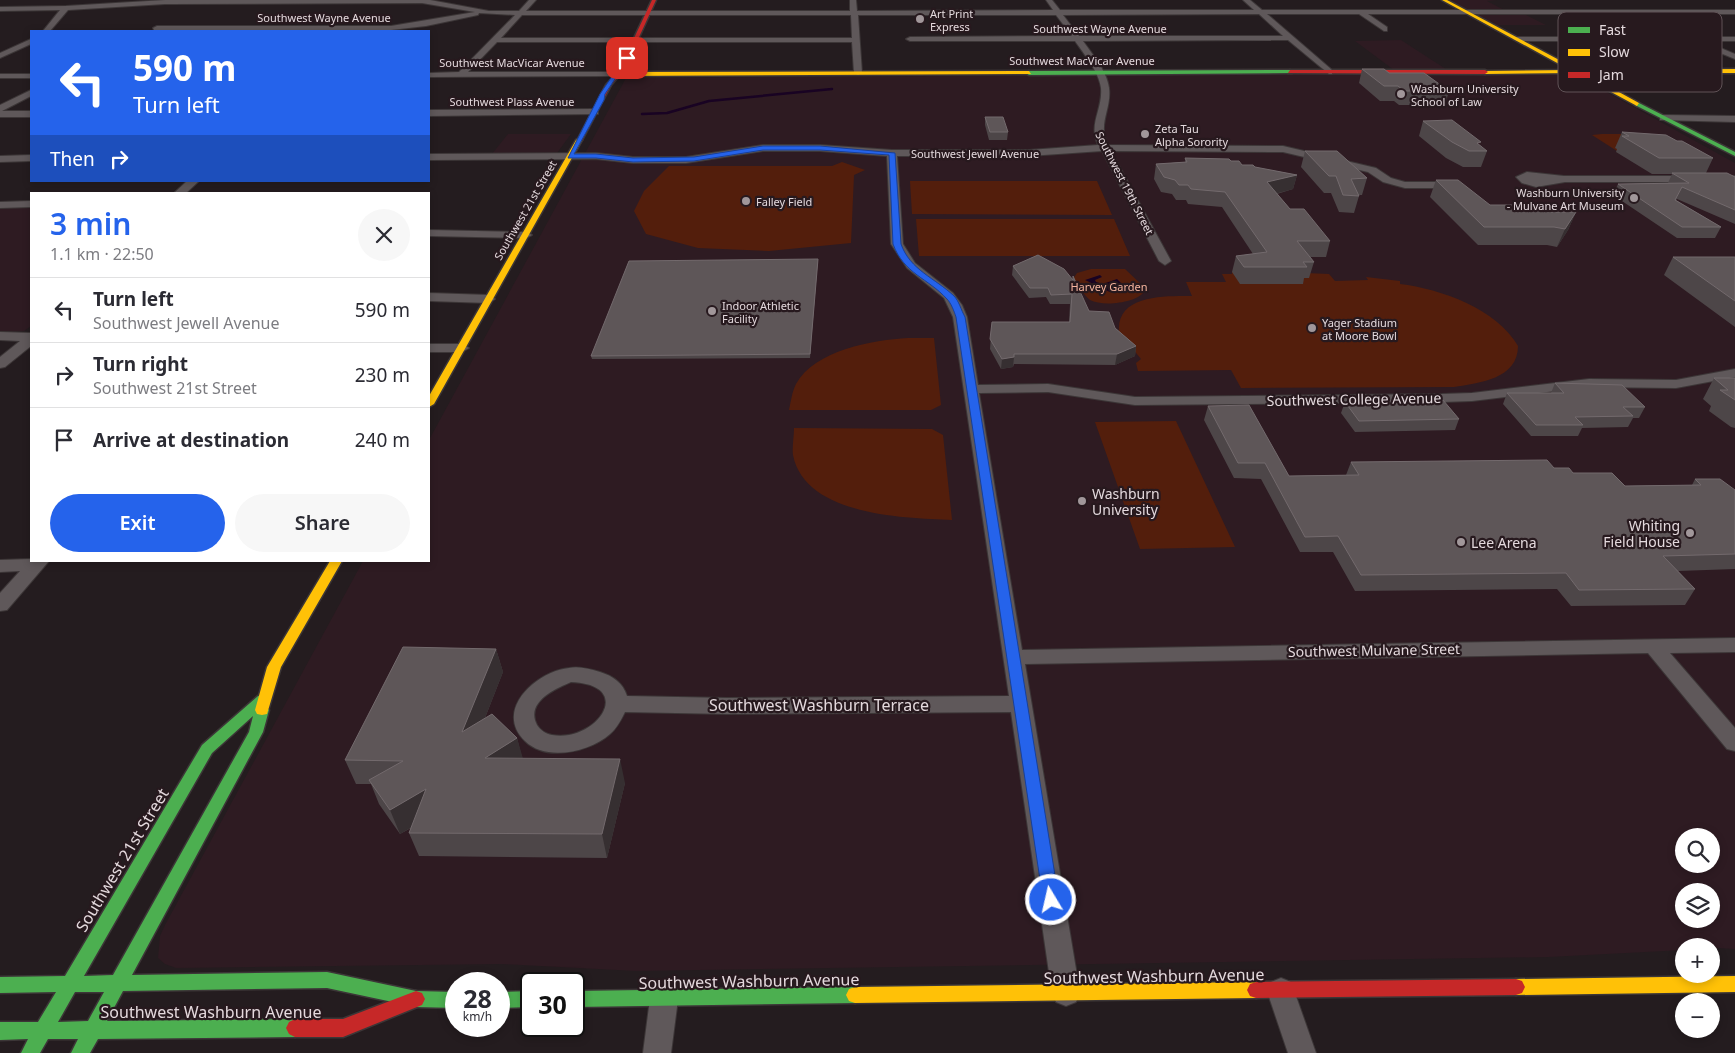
<!DOCTYPE html>
<html lang="en">
<head>
<meta charset="utf-8">
<style>
	:root { --surface:#fff; --page:#f7f7f7; --text:#2b2b33; --muted:#7c7c81; --line:#e1e1e2; --accent:#2563eb }
	body { margin:0; font-family:"Noto Sans",sans-serif; background:var(--page); color:var(--text); height:100vh; display:flex; flex-direction:column; font-size:19px; white-space:nowrap }
	* { box-sizing:border-box; margin:0 }
	p { font-size:16px; color:var(--muted) }
	.icon { flex:none; width:28px; height:28px; fill:none; stroke:currentColor; stroke-width:2; stroke-linecap:round; stroke-linejoin:round }
	.map { position:relative; flex:1; overflow:hidden }
	.panel { position:absolute; left:30px; top:192px; width:400px; height:370px; display:flex; flex-direction:column; background:var(--surface); border-radius:0px; box-shadow:0 2px 8px #0003 }
	.panel>* { flex:none }
	.top-card { position:absolute; left:30px; top:30px; width:400px; height:152px; border-radius:0px; box-shadow:0 2px 8px #0003; background:#2563eb; color:#fff; overflow:hidden }
	.buttons { position:absolute; left:1675px; top:828px; display:grid; gap:10px }
	.buttons a { display:grid; place-items:center; width:45px; height:45px; border-radius:50%; background:var(--surface); box-shadow:0 2px 8px #0003; font-size:25px }
	.speed { position:absolute; left:445px; top:972px; display:flex; gap:10px; font-size:25px; font-weight:700; text-align:center }
	.speed>* { display:grid; place-content:center; width:65px; height:65px; border-radius:50%; background:var(--surface); box-shadow:0 2px 8px #0003; line-height:1 }
	.speed small { font-size:12px; font-weight:400 }
	.speed .limit { border:2px solid #111; border-radius:8px; background:#fff; color:#111 }
	.pin { position:absolute; display:grid; place-items:center; width:42px; height:42px; color:#fff; margin:-21px; border-radius:10px; box-shadow:0 2px 8px #0006 }
	.me { position:absolute; width:55px; margin:-28px; rotate:351deg; stroke-linejoin:round; filter:drop-shadow(0 0 4px #0008) }
	.turn { display:flex; align-items:center; gap:18px; height:105px; padding:0 20px; font-size:22px }
	.turn .icon { width:65px; height:65px; stroke-width:2.5 }
	.turn b { display:block; font-size:35px; line-height:42px }
	.then { display:flex; align-items:center; height:48px; padding:0 20px; background:#0003; gap:10px; font-size:19px }
	.round { display:grid; place-items:center; flex:none; width:52px; height:52px; border-radius:26px; background:var(--page) }
	.head { display:flex; align-items:center; justify-content:space-between; height:85px; padding:0 20px }
	h1 { font-size:30px; font-weight:600; line-height:38px; color:var(--accent) }
	.primary-button { display:flex; gap:10px; margin-top:auto; padding:10px 20px }
	.primary-button a { flex:1; height:58px; border-radius:30px; background:var(--accent); color:#fff; font-size:20px; font-weight:600; line-height:58px; text-align:center }
	.primary-button a+a { background:var(--page); color:var(--text) }
	ul { padding:0; list-style:none }
	li { display:flex; align-items:center; gap:15px; height:65px; padding:0 20px; border-top:1px solid var(--line) }
	li div { flex:1 }
	li b { display:block; font-size:19px }
	li em { font-style:normal }
	.map>svg:first-child { display:block }
	.built { fill:#2e1b22; fill-rule:evenodd }
	.green { fill:#531e0c }
	.water { fill:#190323 }
	.lines { fill:none; stroke-linecap:round; stroke-linejoin:round }
	.stream-far1 { stroke:#190323; stroke-width:2 }
	.stream { stroke:#190323; stroke-width:2.5 }
	.street-casing { stroke:#3c3637; stroke-width:2 }
	.fast-casing { stroke:#3c3637; stroke-width:3 }
	.slow-casing { stroke:#3c3637; stroke-width:3 }
	.jam-casing { stroke:#3c3637; stroke-width:3 }
	.street { fill:#5f585a; fill-rule:evenodd }
	.fast { fill:#4caf50; fill-rule:evenodd }
	.slow { fill:#ffc107; fill-rule:evenodd }
	.jam { fill:#c62828; fill-rule:evenodd }
	.wall { fill:#4d4648 }
	.shaded-wall { fill:#362f31 }
	.building { fill:#5e5658; stroke:#736a6d }
	.route { fill:#2563eb; stroke:#184099 }
	.poi-dot { fill:#a1979a; stroke:#27191e; stroke-width:2 }
	.labels { text-anchor:middle; dominant-baseline:central; stroke-width:4.5; stroke-linejoin:round; paint-order:stroke }
	.far-poi-label { font-size:11px; fill:#e4d9dd; stroke:#27191e; text-anchor:start }
	.far-street-label { font-size:11px; fill:#e4d9dd; stroke:#27191e }
	.far-park-label { font-size:11px; fill:#f5b49e; stroke:#27191e }
	.street-label { font-size:14px; fill:#e4d9dd; stroke:#27191e }
	.poi-label { font-size:14px; fill:#e4d9dd; stroke:#27191e; text-anchor:start }
	.near-street-label { font-size:16px; fill:#e4d9dd; stroke:#27191e }
	.key { fill:#27191e; stroke:#605357; stroke-width:1 }
	.key-label { font-size:14px; fill:#e4d9dd }
</style>
</head>
<body>
<div class="map">
<svg width="1735" height="1053" viewBox="0 0 1735 1053">
	<rect width="100%" height="100%" fill="#241c1f"/>
	<path class="built" d="M1448,0H1497L1487,1L1506,11L1468,10Z
		M1477,13H1522L1546,25H1497L1476,14Z
		M1401,40L1452,73H1572L1735,163V949L1684,946V950L1549,957L636,971L501,964L176,968L165,964L158,958L160,936L165,925L363,561H429V440L626,78L1398,73L1355,41ZM1684,836H1711V864H1684ZM1684,891H1711V919H1684Z
		M508,134H571L557,153L492,154Z
		M31,207V326L24,331L0,332V208Z"/>
	<path class="green" d="M1602,134H1622L1617,151L1592,135Z
		M842,162L865,170L854,175L851,243L769,251L698,248L646,234L634,211L644,191L669,166H832Z
		M910,181H1097L1112,215L912,214Z
		M916,219H1114L1130,256H919Z
		M1125,269L1144,287L1145,291C1137,303 1103,307 1090,300C1085,296 1078,285 1073,279L1077,273L1091,269Z
		M1239,270L1329,274L1335,281L1368,280L1366,277L1400,281V284C1441,289 1497,309 1518,346C1518,379 1479,383 1454,387L1241,388L1231,370L1138,371L1136,363L1141,359L1119,332C1116,294 1166,296 1192,296L1186,282H1226L1222,274H1232V272Z
		M908,338H934L941,405L931,410H789C791,401 792,392 796,384C815,350 873,340 908,338Z
		M1176,421L1235,547L1140,549L1095,422Z
		M794,428L932,429L943,435L952,520C905,518 805,516 793,455C792,447 794,437 794,428Z"/>
	<path class="water" d="M1100,275L1102,277L1095,280L1096,282L1103,284L1117,279L1122,284V289L1110,292L1085,280Z"/>
	<g class="lines">
		<path class="stream-far1" d="M829,89H832"/>
		<path class="stream" d="M642,114L667,113L709,101L832,89"/>
		<g class="street-casing">
			<path id="street" d="M165,0H430L489,11H519L529,0H536L526,11H850V0H856L857,11L1053,10L1046,0H1052L1060,10H1254L1243,0H1250L1262,10H1735V14H1638L1693,37H1735V41H1704L1735,54V59L1691,41H1517L1513,39L1517,37H1680L1632,16L1631,14H1368L1387,27V31H1384L1359,14H1267L1332,70V74H1329L1288,40L1083,41C1092,54 1107,71 1109,88C1112,109 1097,124 1108,145L1283,146L1376,168L1391,178L1405,182H1457L1462,185L1457,188H1405L1383,182L1368,172L1283,152L1111,151L1171,261L1165,265L1159,261L1102,151L1029,156H897L903,244L915,263L953,293L962,305L967,317L978,385L1048,384L1135,397L1442,394L1472,393L1589,379L1676,380L1735,369V377L1676,388L1589,387L1472,401L1442,402L1135,405L1048,392L979,393L1022,650L1735,638V652L1670,653L1735,728V751L1727,749L1648,653L1025,664L1080,993L1076,1002L1066,1006L1056,1002L1052,993L1011,712L727,714L625,712C621,720 617,728 610,734C590,752 546,762 525,741C493,710 537,671 569,668C579,666 590,669 600,672C613,676 623,683 627,696L727,698L1009,696L953,317L944,298L907,268L891,244L887,156L820,151H763L686,163H633L596,159L429,160V154L596,153L633,157H686L763,145H820L892,150H1029L1098,145C1088,124 1103,109 1101,88C1099,72 1084,54 1075,41H910L906,39L910,37L1072,36L1056,15H858L862,73L858,75L854,73L852,42H497L468,72H617L621,74L617,76L429,77V73L459,72L515,15L479,13L478,15L426,26L391,30H154L153,28L157,26H391L475,12L422,3L165,4L68,10L50,31H43L60,10L0,11V7L66,6ZM1259,14L1283,36H1079L1063,15ZM522,15H851L852,38H501ZM571,682C638,685 595,743 552,735C546,734 540,730 537,725C525,702 555,689 571,682Z
				M31,39V44L0,58V53Z
				M0,74H31V78H0Z
				M31,90V96L2,111H31V117H0V105Z
				M595,109L598,110V114L429,116V110Z
				M1663,115L1735,116V122L1660,120V116Z
				M31,155V161L0,162V156Z
				M1527,172L1564,176H1735V182H1565L1536,187L1522,183L1516,177Z
				M187,181H199L185,194H173Z
				M31,201V207L0,208V202Z
				M429,230L526,232L532,235L526,238L429,236Z
				M429,293L489,295L495,299L489,303L429,301Z
				M0,332L31,333V346L5,367L0,368V357L20,341L0,340Z
				M429,344H462L469,348L462,352H429Z
				M31,559V561H49L7,610L0,611V593L20,571L0,572V560Z
				M1281,978L1291,982L1316,1053H1288L1267,991L1271,982Z
				M664,986L674,990L678,999L671,1053H643L650,999L654,990Z"/>
		</g>
		<g class="fast-casing">
			<path id="fast" d="M1290,70L1292,73L1029,75L1026,73L1029,71Z
				M1635,103H1639L1735,152V156L1635,105Z
				M263,695L268,696L270,700L265,706L269,710L263,732L132,975L327,972L416,991L456,992V1008L416,1007L327,988L123,991L107,1021L295,1019L301,1022L304,1028L301,1034L295,1037L98,1039L90,1053H71L78,1039H48L40,1053H21L28,1039L0,1040V1022H38L56,992L0,993V977L65,976L202,745L258,696ZM253,716L249,732L113,975L84,976L212,753ZM75,992H104L88,1021L58,1022Z
				M855,987L861,989L864,995L861,1001L855,1003L574,1007V991Z
				M531,991V1007L499,1008V992Z"/>
		</g>
		<g class="slow-casing">
			<path id="slow" d="M1442,0H1447L1578,70L1735,69V73H1584L1639,103L1637,106L1576,73L1485,74L1483,71L1570,70Z
				M1029,71L1031,74L617,76L614,74L617,72Z
				M579,138L582,140L434,404L429,407V396L576,140Z
				M330,561H342L281,667L267,714L262,715L257,714L255,710L267,667Z
				M1735,976V992L1516,995L1510,993L1507,987L1510,981L1516,979Z
				M1256,982L1262,984L1265,990L1262,996L1256,998L855,1003L849,1001L846,995L849,989L855,987Z"/>
		</g>
		<g class="jam-casing">
			<path id="jam" d="M652,0H656L624,70L611,85L582,140L577,141L606,85L619,70Z
				M1290,70H1485L1488,72L1485,74L1288,73Z
				M1516,979L1522,981L1525,987L1522,993L1516,995L1256,998L1250,996L1247,990L1250,984L1256,982Z
				M416,991L422,993L425,999L422,1005L343,1037H295L289,1034L286,1028L289,1022L295,1019H343Z"/>
		</g>
		<use href="#street" class="street"/>
		<use href="#fast" class="fast"/>
		<use href="#slow" class="slow"/>
		<use href="#jam" class="jam"/>
	</g>
	<path class="wall" d="M1362,69L1389,73L1449,91L1445,105H1399L1394,101H1380L1359,83Z
		M985,117L1008,132L1007,140H989L985,125Z
		M1423,121L1480,146L1487,151L1481,167H1463L1446,158L1419,136Z
		M1622,132L1677,141L1713,158L1706,173L1735,177V224L1677,199L1676,200L1721,227L1715,238H1677L1613,195L1618,184L1668,183L1672,174H1652L1616,152L1617,149L1615,148Z
		M1305,151L1367,178L1362,195H1359V196L1354,213L1339,212L1331,193H1324L1301,167Z
		M1185,158L1231,161L1242,165L1297,175L1293,189L1277,194L1290,209L1330,241L1326,257H1310L1314,262L1309,278H1304L1303,284H1240L1232,272L1236,256L1253,254L1222,207L1188,204L1186,200H1176L1172,194L1161,192L1154,179L1156,164L1185,162Z
		M1436,180L1490,205L1532,209L1549,212H1576L1568,230L1557,247L1547,245H1478L1430,197Z
		M1038,255L1089,311L1115,328L1136,346L1135,356L1115,365L1014,364L1013,367L1001,369L990,349L992,322H1069L1070,304H1050L1046,297L1029,298L1012,275L1013,266Z
		M1673,257H1735V327L1664,275Z
		M818,259L810,358L592,359L591,356Z
		M1714,378H1735V428L1731,427L1709,411L1711,406L1703,399Z
		M1555,383L1645,407L1639,418H1633L1628,427L1582,428L1578,436H1531L1503,404L1507,393H1551Z
		M1345,402L1459,419L1455,430L1355,432L1341,413Z
		M1208,406L1289,476L1346,475L1351,462L1554,468L1625,486L1692,485L1695,479L1735,490V569L1678,571L1695,589L1685,605L1571,606L1557,589L1355,591L1333,552H1300L1261,479L1234,478L1204,420Z
		M496,649L503,672L485,718L517,738L522,758L625,783L607,858L419,856L409,833L411,828L400,834L379,804L371,784H356L345,760Z"/>
	<path class="shaded-wall" d="M1297,175L1293,189L1264,197L1267,182Z
		M1576,212L1568,230L1557,247L1565,229Z
		M1136,346L1135,356L1115,365L1117,354Z
		M1014,357L1013,367L1001,369L1002,359Z
		M496,649L503,672L470,756L462,732Z
		M517,738L524,762L485,758Z
		M620,759L625,783L607,858L602,834Z
		M426,789L436,813L400,834L390,810Z"/>
	<path class="building" d="M1362,69H1384L1389,73H1424L1449,91H1404L1398,86H1384Z
		M985,117H1003L1008,132H990Z
		M1452,120L1481,142L1477,143L1487,151H1469L1452,142L1423,121Z
		M1622,132L1666,135L1677,141H1682L1713,158H1659L1622,136H1629Z
		M1305,151H1337L1367,178L1351,179L1359,196L1343,195L1336,176H1329Z
		M1185,158L1229,159L1231,161H1239L1242,165H1253L1255,167L1297,175L1267,182L1290,209H1304L1330,241H1297L1314,262H1303L1307,267H1244L1236,256L1267,252L1225,192L1191,189L1188,185H1179L1175,180L1164,177L1156,164L1187,162Z
		M1672,173H1727L1735,177V210L1682,187L1675,200L1721,227H1682L1618,184L1689,183Z
		M1436,180H1458L1490,205H1526L1532,209H1545L1549,212H1576L1565,229L1554,227H1484Z
		M1038,255L1064,269L1073,280V276L1089,311L1109,312L1115,328L1136,346L1117,354H1014V357L1002,359L990,339L992,322H1070L1072,294L1051,295L1048,288H1030L1013,266Z
		M1673,257H1735V301Z
		M818,259L810,354L591,356L629,261Z
		M1714,378H1735V400L1720,390H1728Z
		M1555,383L1622,385L1645,407H1623L1633,416L1575,417L1583,425H1536L1507,393H1564Z
		M1443,400L1459,419L1359,421L1345,402Z
		M1249,405L1289,476L1359,475L1351,462L1547,460L1554,468H1569L1573,473H1612L1625,486L1701,485L1695,479H1720L1735,490V554L1663,556L1695,589L1579,590L1566,573L1361,575L1338,536L1305,537L1265,463H1238L1208,406Z
		M403,647L496,649L462,732L492,714L517,738L485,758L620,759L602,834L409,833L426,789L390,810L369,780L403,761L345,760Z"/>
	<path class="route" d="M625,57L629,58L605,94L604,100L574,154H596L633,158L694,157L763,146H820L895,153L901,244C910,270 935,278 954,296C959,301 961,310 965,317L1059,900L1057,905L1051,907L1045,905L1043,900L956,317C954,311 951,303 947,299C928,278 904,274 893,244L889,155L820,150H763L694,161L633,162L596,158H568L600,94Z"/>
	<g class="poi-dot">
		<circle cx="920" cy="19" r="5"/>
		<circle cx="1401" cy="94" r="5"/>
		<circle cx="1145" cy="134" r="5"/>
		<circle cx="1634" cy="198" r="5"/>
		<circle cx="746" cy="201" r="5"/>
		<circle cx="712" cy="311" r="5"/>
		<circle cx="1312" cy="328" r="5"/>
		<circle cx="1082" cy="501" r="5"/>
		<circle cx="1690" cy="533" r="5"/>
		<circle cx="1461" cy="542" r="5"/>
	</g>
	<g class="labels">
		<g class="far-poi-label">
			<text x="930" y="13">Art Print<tspan x="930" dy="13">Express</tspan></text>
			<text x="1411" y="88">Washburn University<tspan x="1411" dy="13">School of Law</tspan></text>
			<text x="1155" y="128">Zeta Tau<tspan x="1155" dy="13">Alpha Sorority</tspan></text>
			<text x="1624" y="192" text-anchor="end">Washburn University<tspan x="1624" dy="13">- Mulvane Art Museum</tspan></text>
			<text x="756" y="201">Falley Field</text>
			<text x="722" y="305">Indoor Athletic<tspan x="722" dy="13">Facility</tspan></text>
			<text x="1322" y="322">Yager Stadium<tspan x="1322" dy="13">at Moore Bowl</tspan></text>
		</g>
		<g class="far-street-label">
			<text x="324" y="17">Southwest Wayne Avenue</text>
			<text x="1100" y="28">Southwest Wayne Avenue</text>
			<text x="1082" y="60">Southwest MacVicar Avenue</text>
			<text x="512" y="62">Southwest MacVicar Avenue</text>
			<text x="512" y="101">Southwest Plass Avenue</text>
			<text x="975" y="153">Southwest Jewell Avenue</text>
			<text transform="translate(1125 183) rotate(63)">Southwest 19th Street</text>
			<text transform="translate(525 210) rotate(-60)">Southwest 21st Street</text>
		</g>
		<g class="far-park-label">
			<text x="1109" y="286">Harvey Garden</text>
		</g>
		<g class="street-label">
			<text transform="translate(1354 399) rotate(-1)">Southwest College Avenue</text>
			<text transform="translate(1374 650) rotate(-1)">Southwest Mulvane Street</text>
		</g>
		<g class="poi-label">
			<text x="1092" y="493">Washburn<tspan x="1092" dy="16">University</tspan></text>
			<text x="1680" y="525" text-anchor="end">Whiting<tspan x="1680" dy="16">Field House</tspan></text>
			<text x="1471" y="542">Lee Arena</text>
		</g>
		<g class="near-street-label">
			<text x="819" y="705">Southwest Washburn Terrace</text>
			<text transform="translate(122 860) rotate(-59)">Southwest 21st Street</text>
			<text transform="translate(1154 976) rotate(-1)">Southwest Washburn Avenue</text>
			<text transform="translate(749 981) rotate(-1)">Southwest Washburn Avenue</text>
			<text x="211" y="1012">Southwest Washburn Avenue</text>
		</g>
	</g>
	<rect x="1558" y="12" width="164" height="80" rx="8" class="key"/>
	<rect x="1568" y="27" width="22" height="6" fill="#4caf50"/>
	<rect x="1568" y="49" width="22" height="7" fill="#ffc107"/>
	<rect x="1568" y="72" width="22" height="6" fill="#c62828"/>
	<g class="key-label">
		<text x="1599" y="35">Fast</text>
		<text x="1599" y="57">Slow</text>
		<text x="1599" y="80">Jam</text>
	</g>
</svg>
<div class="buttons">
<a><svg class="icon" aria-label="search" viewBox="0 0 24 24"><circle cx="10" cy="10" r="6"/><path d="M15 15l6 6"/></svg></a>
<a><svg class="icon" aria-label="layers" viewBox="0 0 24 24"><path d="M12 4l9 5-9 5-9-5zM3 14l9 5 9-5"/></svg></a>
<a>+</a>
<a>−</a>
</div>
<div class="speed"><div>28<small>km/h</small></div><div class="limit">30</div></div>
<div class="pin" style="left:627px;top:58px;background:#d93025"><svg class="icon" aria-label="arrive" viewBox="0 0 24 24"><path d="M6 21V4h12l-3 4 3 4H6"/></svg></div>
<svg class="me" style="left:1051px;top:900px" viewBox="-20 -20 40 40"><circle r="17" fill="#2563eb" stroke="#fff" stroke-width="3"/><path d="M0-11L8 9 0 5-8 9z" fill="#fff"/></svg>
<div class="top-card">
<div class="turn"><svg class="icon" aria-label="left" viewBox="0 0 24 24"><path d="M17 20v-9H6M10 6l-5 5 5 5"/></svg><div><b>590 m</b>Turn left</div></div>
<div class="then">Then<svg class="icon" aria-label="right" viewBox="0 0 24 24"><path d="M7 20v-9h11M14 6l5 5-5 5"/></svg></div>
</div>
<section class="panel">
<div class="head"><div><h1>3 min</h1><p>1.1 km · 22:50</p></div><a class="round"><svg class="icon" aria-label="close" viewBox="0 0 24 24"><path d="M6 6l12 12M18 6L6 18"/></svg></a></div>
<ul>
<li><svg class="icon" aria-label="left" viewBox="0 0 24 24"><path d="M17 20v-9H6M10 6l-5 5 5 5"/></svg><div><b>Turn left</b><p>Southwest Jewell Avenue</p></div><em>590 m</em></li>
<li><svg class="icon" aria-label="right" viewBox="0 0 24 24"><path d="M7 20v-9h11M14 6l5 5-5 5"/></svg><div><b>Turn right</b><p>Southwest 21st Street</p></div><em>230 m</em></li>
<li><svg class="icon" aria-label="arrive" viewBox="0 0 24 24"><path d="M6 21V4h12l-3 4 3 4H6"/></svg><div><b>Arrive at destination</b></div><em>240 m</em></li>
</ul>
<div class="primary-button"><a>Exit</a><a>Share</a></div>
</section>
</div>
</body>
</html>
